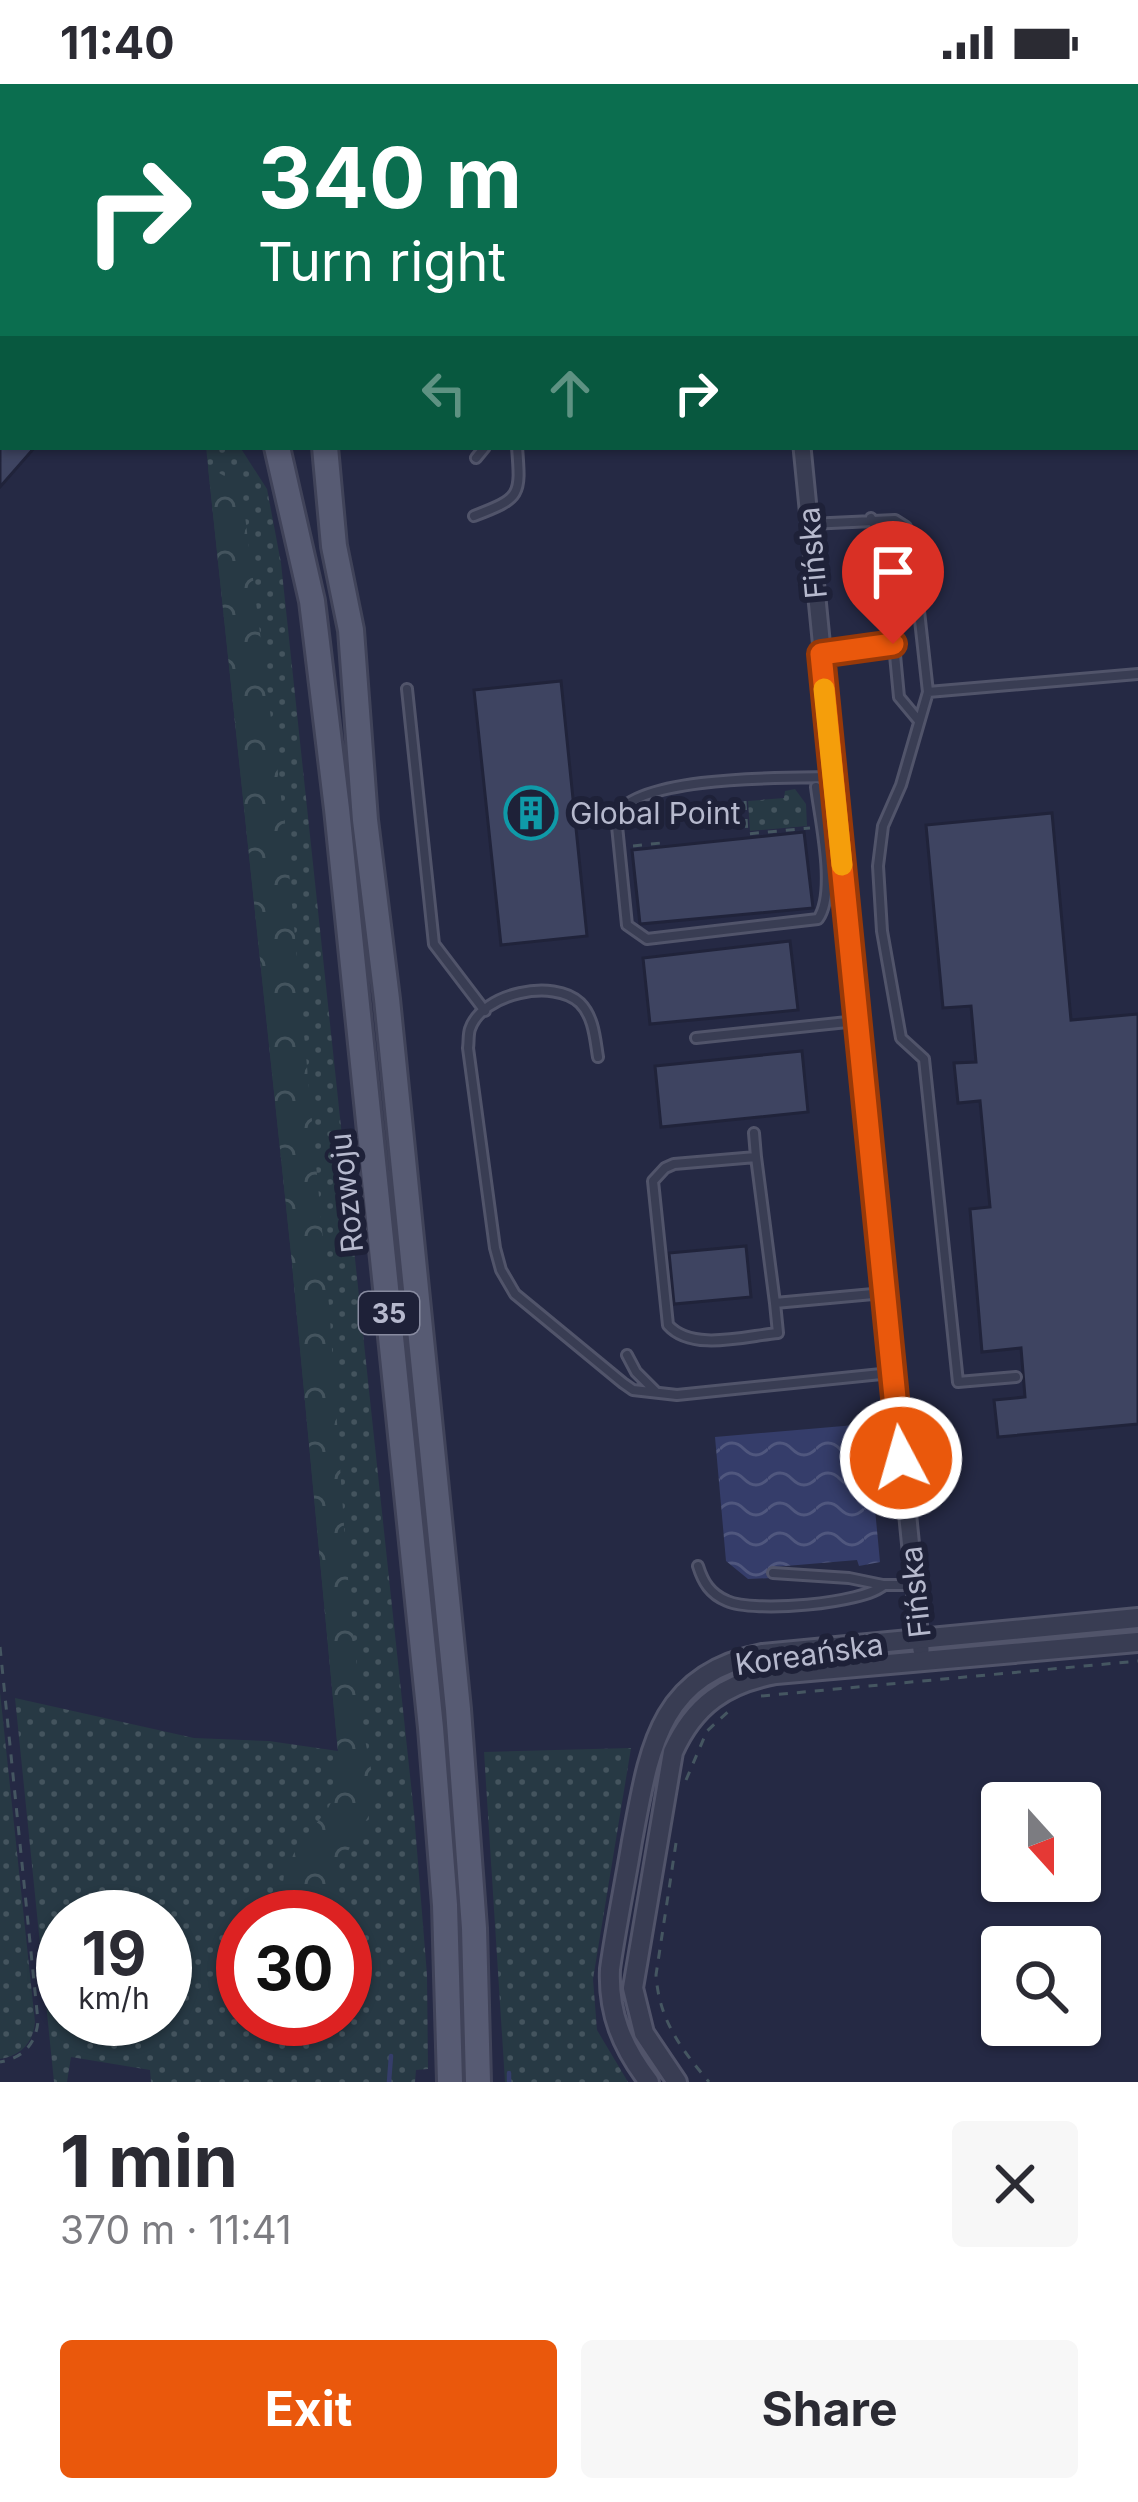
<!DOCTYPE html>
<html lang="en">
<head>
<meta charset="utf-8">
<style>
	:root { --surface:#fff; --page:#f7f7f7; --text:#2b2b33; --muted:#7c7c81; --accent:#ea580c }
	body { margin:0; font-family:Inter,sans-serif; background:var(--page); color:var(--text); height:100vh; display:flex; flex-direction:column; font-size:45px; white-space:nowrap }
	* { box-sizing:border-box; margin:0 }
	p { font-size:39px; color:var(--muted) }
	.icon { flex:none; width:66px; height:66px; fill:none; stroke:currentColor; stroke-width:2; stroke-linecap:round; stroke-linejoin:round }
	.map { position:relative; height:1998px; overflow:hidden }
	.side { display:flex; flex-direction:column; background:var(--surface); flex:1 }
	.side>* { flex:none }
	.banner { position:absolute; left:0px; top:0px; width:1140px; height:366px; box-shadow:0 3px 9px #0004; background:#0b6e4f; color:#fff; overflow:hidden }
	.needle { width:78px; rotate:159deg }
	.fabs { position:absolute; left:981px; top:1698px; display:grid; gap:24px }
	.fabs a { display:grid; place-items:center; width:120px; height:120px; border-radius:12px; background:var(--surface); box-shadow:0 3px 9px #0004; font-size:60px }
	.speed { position:absolute; left:36px; top:1806px; display:flex; gap:24px; font-size:60px; font-weight:700; text-align:center }
	.speed>* { display:grid; place-content:center; width:156px; height:156px; border-radius:50%; background:var(--surface); box-shadow:0 3px 9px #0004; line-height:1 }
	.speed small { font-size:30px; font-weight:400 }
	.speed .limit { border:18px solid #d22; background:#fff; color:#111 }
	.pin { position:absolute; display:grid; place-items:center; width:102px; height:102px; color:#fff; margin:-123px -51px; border-radius:50% 50% 50% 0; rotate:-45deg; box-shadow:0 0 12px #0007 }
	.pin .icon { rotate:45deg }
	.me { position:absolute; width:132px; margin:-66px; rotate:354deg; stroke-linejoin:round; filter:drop-shadow(0 0 9px #0008) }
	.turn { display:flex; align-items:center; gap:42px; height:252px; padding:0 60px; font-size:54px }
	.turn .icon { width:156px; height:156px; stroke-width:2.5 }
	.turn b { display:block; font-size:84px; line-height:102px }
	.lanes { display:flex; align-items:center; height:114px; padding:0 60px; background:#0003; justify-content:center; gap:60px; direction:ltr }
	.lanes .off { opacity:.35 }
	.round { display:grid; place-items:center; flex:none; width:126px; height:126px; border-radius:12px; background:var(--page) }
	.headline { display:flex; align-items:center; justify-content:space-between; height:204px; padding:0 60px }
	h1 { font-size:72px; font-weight:700; line-height:90px }
	.button { display:flex; gap:24px; margin-top:auto; padding:24px 60px }
	.button a { flex:1; height:138px; border-radius:12px; background:var(--accent); color:#fff; font-size:48px; font-weight:700; line-height:138px; text-align:center }
	.button a+a { background:var(--page); color:var(--text) }
	.status { display:flex; justify-content:space-between; align-items:center; height:84px; padding:0 60px; background:var(--surface); direction:ltr }
	.status svg { height:33px; fill:currentColor }
	.map>svg:first-child { display:block }
	.grass { fill:url(#grass-dots); fill-rule:evenodd }
	.forest { fill:url(#forest-crowns) }
	.water { fill:url(#water-waves) }
	.lines { fill:none; stroke-linecap:round; stroke-linejoin:round }
	.stream { stroke:#353d6a; stroke-width:4.5 }
	.building { fill:#3e4461; stroke:#20233a; stroke-width:3 }
	.service-casing { stroke:#51546a; stroke-width:14 }
	.minor-casing { stroke:#51546a; stroke-width:21 }
	.tertiary-casing { stroke:#51546a; stroke-width:24 }
	.primary-casing { stroke:#404359; stroke-width:30 }
	.path { stroke:#455661; stroke-width:3; stroke-dasharray:9 9; stroke-linecap:butt }
	.service { stroke:#393d53; stroke-width:8 }
	.minor { stroke:#393d53; stroke-width:15 }
	.tertiary { stroke:#393d53; stroke-width:18 }
	.primary { stroke:#575b73; stroke-width:24 }
	.route-casing { stroke:#983908; stroke-width:30 }
	.route { stroke:#ea580c; stroke-width:21 }
	.slow { stroke:#f59e0b; stroke-width:21 }
	.labels { text-anchor:middle; dominant-baseline:central; stroke-width:12; stroke-linejoin:round; paint-order:stroke }
	.shield { fill:#1e2138; stroke:#888ba0; stroke-width:3 }
	.shield-label { font-size:27px; font-weight:bold; fill:#b6b9cd }
	.street-label { font-size:30px; fill:#b6b9cd; stroke:#1e2138 }
	.poi-label { font-size:30px; fill:#b6b9cd; stroke:#1e2138; text-anchor:start }
</style>
</head>
<body>
<div class="status"><b>11:40</b><svg viewBox="0 0 49 12"><path d="M0 12V9h3v3zM5 12V6h3v6zM10 12V3h3v9zM15 12V0h3v12zM26 1h20v11H26zM47 4h2v5h-2z"/></svg></div>
<div class="map">
<svg width="1138" height="1998" viewBox="0 0 1138 1998">
	<defs>
		<pattern id="grass-dots" width="8" height="8" patternUnits="userSpaceOnUse" patternTransform="scale(3)"><rect width="8" height="8" fill="#273944"/><path d="M2 2h.1M6 6h.1" fill="none" stroke="#44545e" stroke-width="1.8" stroke-linecap="round"/></pattern>
		<pattern id="forest-crowns" width="20" height="18" patternUnits="userSpaceOnUse" patternTransform="scale(3)"><rect width="20" height="18" fill="#273944"/><path d="M2 6a3 3 0 1 1 6 0M12 15a3 3 0 1 1 6 0" fill="none" stroke="#44545e"/></pattern>
		<pattern id="water-waves" width="16" height="10" patternUnits="userSpaceOnUse" patternTransform="scale(3)"><rect width="16" height="10" fill="#353d6a"/><path d="M0 5q4-4 8 0t8 0" fill="none" stroke="#50577e"/></pattern>
	</defs>
	<rect width="100%" height="100%" fill="#252944"/>
	<path class="grass" d="M206,363H240L267,405L281,479L414,1729L427,1891L428,1985L416,1986L415,1998H151L150,1986L71,1973L67,1998H54L15,1614L194,1654L269,1657L338,1667L291,1169ZM63,1833H165V1935H63ZM243,1833H345V1935H243Z
		M795,705L806,720L807,742L750,747L748,717L784,714L785,707Z
		M0,1608L35,1938C33,1959 21,1972 0,1975Z
		M631,1664L593,1895L597,1946L628,1998H505L484,1668Z"/>
	<path class="forest" d="M540,0H1138V2L543,3Z
		M208,383L241,401L285,744L329,1221L347,1485L364,1651L375,1704L368,1733L336,1787L329,1833L280,1831L284,1790L296,1765L327,1726L339,1704L338,1668L291,1169Z"/>
	<path class="water" d="M867,1340L880,1478L859,1482L857,1476L774,1483L773,1494L748,1495L726,1477L715,1353Z"/>
	<g class="lines">
		<path class="stream" d="M546,0L550,3
			M891,3L922,0
			M509,1989V1998
			M389,1998L391,1972"/>
	</g>
	<path class="building" d="M0,363H35L0,403Z
		M561,597L587,852L501,861L474,606Z
		M1052,729L1071,936L1138,930V1340L998,1353L994,1316L1025,1313L1021,1264L982,1268L970,1125L990,1123L980,1017L958,1019L954,979L976,978L971,922L943,924L926,741Z
		M804,748L813,824L640,840L632,766Z
		M790,857L798,926L650,940L643,874Z
		M802,967L808,1028L661,1043L655,982Z
		M746,1162L751,1213L674,1220L669,1169Z"/>
	<g class="lines">
		<g class="service-casing">
			<path id="service" d="M0,223L3,225
				M476,374L485,363
				M474,432C521,414 521,412 517,363
				M871,434L885,466L899,613L919,637
				M809,440L895,436L906,443L911,455L928,608L901,701L883,742L878,782L882,847L901,954L924,975L958,1298L1016,1293
				M823,569L893,560
				M407,605L434,860L485,927
				M928,608L1138,590
				M816,703C820,736 837,808 818,835L647,855L627,841L616,732C637,691 788,694 833,693
				M696,954L857,937
				M598,973C595,955 594,933 580,919C554,894 482,909 470,945C468,951 469,958 468,964L495,1164L501,1186L515,1210L623,1299L633,1306L677,1311L891,1289
				M754,1049L756,1073L674,1080L665,1084L653,1097L668,1241C692,1268 745,1252 778,1249L775,1219L884,1209
				M756,1073L775,1219
				M627,1271L636,1288L656,1308
				M698,1482C703,1498 710,1510 727,1517C753,1529 863,1520 884,1501H913
				M773,1489L849,1494L883,1501"/>
		</g>
		<g class="minor-casing">
			<path id="minor" d="M1137,238L1138,237
				M802,363L921,1566"/>
		</g>
		<g class="tertiary-casing">
			<path id="tertiary" d="M140,3L142,0
				M0,179L3,175
				M649,1998C622,1963 608,1929 610,1885C616,1842 625,1800 632,1757C649,1668 657,1590 762,1570L1138,1534
				M677,1998L644,1949L633,1904L673,1668C694,1621 726,1599 776,1590L1138,1558"/>
		</g>
		<g class="primary-casing">
			<path id="primary" d="M311,3V0
				M343,3L344,0
				M277,363L312,517L337,725L431,1644L445,1821L450,1998
				M325,363L334,462L351,546L365,736L387,915L458,1625L474,1844L478,1998"/>
		</g>
		<path class="path" d="M745,717L747,750L810,744
			M633,762L661,759
			M0,1563L38,1937C36,1960 23,1974 0,1978
			M761,1612L1138,1577
			M686,1696L707,1647L731,1625
			M676,1759L656,1891C659,1936 681,1965 709,1998"/>
		<use href="#service" class="service"/>
		<use href="#minor" class="minor"/>
		<use href="#tertiary" class="tertiary"/>
		<use href="#primary" class="primary"/>
	</g>
	<g class="lines">
		<g class="route-casing">
			<path id="route" d="M893,560L821,570L901,1374"/>
		</g>
		<use href="#route" class="route"/>
		<path class="slow" d="M824,605L842,781"/>
	</g>
	<defs>
		<g id="building-ring" transform="scale(2.7)"><circle r="9.5" fill="#1e2138" stroke="#0f9aa8" stroke-width="1.5"/><path d="M-4-6H4V6H1V3H-1V6H-4ZM-2.5-4.3h1.7v1.8h-1.7ZM.8-4.3h1.7v1.8H.8ZM-2.5-1h1.7V.8h-1.7ZM.8-1h1.7V.8H.8Z" fill="#0f9aa8"/></g>
	</defs>
	<g fill-rule="evenodd">
		<use href="#building-ring" x="531" y="729"/>
	</g>
	<g class="labels">
		<rect class="shield" x="359" y="1208" width="60" height="42" rx="9"/>
		<g class="shield-label">
			<text x="389" y="1229">35</text>
		</g>
		<g class="street-label">
			<text transform="translate(812 469) rotate(-95)">Fińska</text>
			<text transform="translate(346 1109) rotate(-96)">Rozwoju</text>
			<text transform="translate(915 1508) rotate(-96)">Fińska</text>
			<text transform="translate(809 1570) rotate(-8)">Koreańska</text>
		</g>
		<g class="poi-label">
			<text x="570" y="729">Global Point</text>
		</g>
	</g>
</svg>
<div class="fabs">
<a><svg class="needle" viewBox="-14 -14 28 28"><path d="M0-13l5 13h-10z" fill="#e53935"/><path d="M0 13l5-13h-10z" fill="#7c7c81"/></svg></a>
<a><svg class="icon" aria-label="search" viewBox="0 0 24 24"><circle cx="10" cy="10" r="6"/><path d="M15 15l6 6"/></svg></a>
</div>
<div class="speed"><div>19<small>km/h</small></div><div class="limit">30</div></div>
<div class="pin" style="left:893px;top:560px;background:#d93025"><svg class="icon" aria-label="arrive" viewBox="0 0 24 24"><path d="M6 21V4h12l-3 4 3 4H6"/></svg></div>
<svg class="me" style="left:901px;top:1374px" viewBox="-20 -20 40 40"><circle r="17" fill="#ea580c" stroke="#fff" stroke-width="3"/><path d="M0-11L8 9 0 5-8 9z" fill="#fff"/></svg>
<div class="banner">
<div class="turn"><svg class="icon" aria-label="right" viewBox="0 0 24 24"><path d="M7 20v-9h11M14 6l5 5-5 5"/></svg><div><b>340 m</b>Turn right</div></div>
<div class="lanes"><svg class="icon off" aria-label="left" viewBox="0 0 24 24"><path d="M17 20v-9H6M10 6l-5 5 5 5"/></svg><svg class="icon off" aria-label="ahead" viewBox="0 0 24 24"><path d="M12 20V5M6 11l6-6 6 6"/></svg><svg class="icon" aria-label="right" viewBox="0 0 24 24"><path d="M7 20v-9h11M14 6l5 5-5 5"/></svg></div>
</div>
</div>
<section class="side">
<div class="headline"><div><h1>1 min</h1><p>370 m · 11:41</p></div><a class="round"><svg class="icon" aria-label="close" viewBox="0 0 24 24"><path d="M6 6l12 12M18 6L6 18"/></svg></a></div>
<div class="button"><a>Exit</a><a>Share</a></div>
</section>
</body>
</html>
